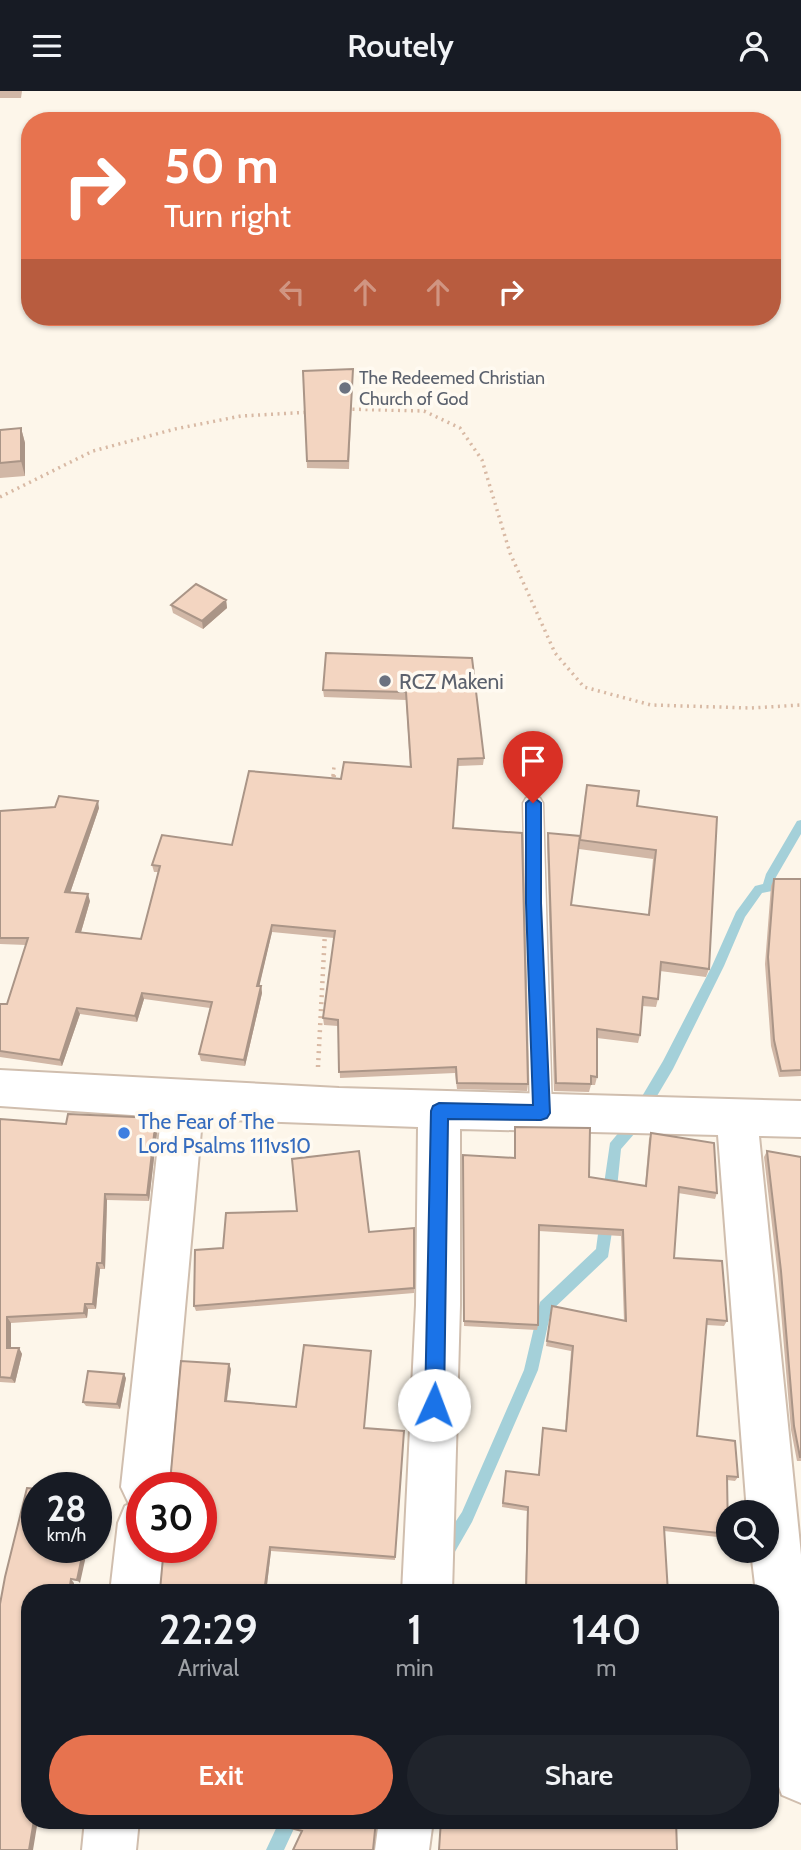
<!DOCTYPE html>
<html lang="en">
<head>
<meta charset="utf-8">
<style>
	:root { --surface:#171b24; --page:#20242c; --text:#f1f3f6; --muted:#9ea1a6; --accent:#e7734f }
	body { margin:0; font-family:Cabin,sans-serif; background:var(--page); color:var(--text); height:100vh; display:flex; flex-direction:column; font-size:26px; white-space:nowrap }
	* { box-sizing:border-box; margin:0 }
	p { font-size:23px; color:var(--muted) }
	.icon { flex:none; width:38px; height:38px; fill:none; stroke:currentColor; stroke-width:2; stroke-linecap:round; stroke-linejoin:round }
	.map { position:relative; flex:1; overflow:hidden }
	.details { position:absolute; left:21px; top:1493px; width:758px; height:245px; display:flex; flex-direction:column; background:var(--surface); border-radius:28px; box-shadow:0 2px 5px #0004 }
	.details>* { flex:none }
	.hud { position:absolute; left:21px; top:21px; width:760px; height:214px; border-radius:28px; box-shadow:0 2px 5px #0004; background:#e7734f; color:#fff; overflow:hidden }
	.tools { position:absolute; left:716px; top:1409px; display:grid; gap:14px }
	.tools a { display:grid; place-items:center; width:63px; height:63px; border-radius:50%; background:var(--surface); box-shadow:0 2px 5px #0004; font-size:35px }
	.speed { position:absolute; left:21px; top:1381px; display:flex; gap:14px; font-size:35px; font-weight:700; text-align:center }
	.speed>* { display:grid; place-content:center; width:91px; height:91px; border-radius:50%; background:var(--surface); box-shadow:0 2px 5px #0004; line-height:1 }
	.speed small { font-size:18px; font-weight:400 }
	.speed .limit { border:10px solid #d22; background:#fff; color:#111 }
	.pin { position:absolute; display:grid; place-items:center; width:60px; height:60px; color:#fff; margin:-72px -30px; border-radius:50% 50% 50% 0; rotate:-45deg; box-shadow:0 0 7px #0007 }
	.pin .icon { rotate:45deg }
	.me { position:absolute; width:77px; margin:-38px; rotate:2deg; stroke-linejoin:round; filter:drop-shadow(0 0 5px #0008) }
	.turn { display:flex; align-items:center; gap:24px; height:147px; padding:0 28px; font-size:32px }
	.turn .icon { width:91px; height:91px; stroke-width:2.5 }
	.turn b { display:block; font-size:49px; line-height:60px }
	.lanes { display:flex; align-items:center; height:66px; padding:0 28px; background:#0003; justify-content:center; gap:35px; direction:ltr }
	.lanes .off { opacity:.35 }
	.eta { display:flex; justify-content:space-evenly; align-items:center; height:119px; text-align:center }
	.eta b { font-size:42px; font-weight:600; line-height:49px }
	.button { display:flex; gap:14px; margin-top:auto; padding:14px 28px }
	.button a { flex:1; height:80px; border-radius:42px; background:var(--accent); color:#fff; font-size:28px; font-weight:600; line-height:80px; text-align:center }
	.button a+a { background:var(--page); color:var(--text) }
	header { display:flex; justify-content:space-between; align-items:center; height:91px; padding:0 28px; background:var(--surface); font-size:32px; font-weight:600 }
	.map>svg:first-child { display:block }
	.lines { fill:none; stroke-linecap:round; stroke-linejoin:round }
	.stream { fill:#a4d0d9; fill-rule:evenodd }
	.service-casing { stroke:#d0beae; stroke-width:3 }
	.minor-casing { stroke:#d0beae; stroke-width:4 }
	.path-far1 { stroke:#d8b9a4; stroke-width:3.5; stroke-dasharray:2 4.5; stroke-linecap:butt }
	.path { stroke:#d8b9a4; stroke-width:4.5; stroke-dasharray:2 5; stroke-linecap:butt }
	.service { fill:#fff; fill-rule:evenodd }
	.minor { fill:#fff; fill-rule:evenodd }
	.wall { fill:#d1b7a6 }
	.shaded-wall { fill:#aa9587 }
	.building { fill:#f3d5c1; stroke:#aa9587; stroke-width:2 }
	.route { fill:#1a73e8; stroke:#114b97; stroke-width:2 }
	.worship-dot { fill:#6b7280; stroke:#fffaf1; stroke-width:2.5 }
	.shop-dot { fill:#3f7fe0; stroke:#fffaf1; stroke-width:2.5 }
	.labels { text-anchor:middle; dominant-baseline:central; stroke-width:7; stroke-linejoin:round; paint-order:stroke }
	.far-worship-label { font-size:18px; fill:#5b616d; stroke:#fffaf1; text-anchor:start }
	.worship-label { font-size:21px; fill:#5b616d; stroke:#fffaf1; text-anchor:start }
	.shop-label { font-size:21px; fill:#366cbe; stroke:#fffaf1; text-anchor:start }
</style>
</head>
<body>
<header><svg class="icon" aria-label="menu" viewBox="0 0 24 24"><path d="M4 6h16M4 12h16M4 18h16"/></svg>Routely<svg class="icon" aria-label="person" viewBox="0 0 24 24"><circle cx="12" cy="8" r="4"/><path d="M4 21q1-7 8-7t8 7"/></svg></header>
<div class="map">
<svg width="801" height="1759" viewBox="0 0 801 1759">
	<rect width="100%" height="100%" fill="#fdf6ea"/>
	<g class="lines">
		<path class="stream" d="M801,729V743L776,786L772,800L762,802L745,826L724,875L673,978L635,1042L621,1058L616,1107L614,1111L609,1113L604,1111L602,1107L610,1052L625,1034L663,970L712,875L736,821L755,795L763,793L766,783L797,730Z
			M607,1122L612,1123L614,1128L608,1166L551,1220L538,1279L472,1431L452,1466L446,1468L440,1466L438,1460L440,1454L462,1421L524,1279L540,1211L596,1158L600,1128L602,1123Z
			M280,1729H298L284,1759H266Z"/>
		<g class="service-casing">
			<path id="service" d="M533,705L540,707L543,712L552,1022L549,1029L541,1032L533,1029L530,1022L523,712L526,707Z"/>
		</g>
		<g class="minor-casing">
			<path id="minor" d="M0,979L339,997L801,1010V1046L759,1045L801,1464V1712L782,1704C761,1653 770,1559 770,1502H756L751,1460H766V1421H747L718,1044L460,1038V1214L452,1502H402L416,1214L418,1036L202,1028L169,1396H142V1456H164L160,1502H110L118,1432L125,1415L129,1413L121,1396L161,1026L0,1015Z
				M85,1729H139L136,1759H82Z
				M379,1729H433L429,1759H375Z"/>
		</g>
		<path class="path-far1" d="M346,318L424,320L460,337L482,369L510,462L555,562L584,596L651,614L751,617L801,614
			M0,406L93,360L175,338L241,325L310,321
			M333,685L334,676"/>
		<path class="path" d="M333,693L334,683
			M318,976L325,841"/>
		<use href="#service" class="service"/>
		<use href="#minor" class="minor"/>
	</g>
	<path class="wall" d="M0,0H22L21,7H0Z
		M353,278L349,378L307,377L303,280Z
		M21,337L25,352V385L0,387V339Z
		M226,509L227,517L203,538L173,522L171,514Z
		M472,567L484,667L483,674L458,675L453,737L528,993L527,1000L457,998L455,982L340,987L338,935L324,934L323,927L334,847L272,841L259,895H261L262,902L245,975L201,970L199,963L210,917L144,908L137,931L80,923L62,975L0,966V913H7L26,854L0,853V720L99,717L70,802L90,810L81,841L141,848L158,781H154L152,774L232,754L341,688L410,676L406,609L324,606L323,599Z
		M585,703L637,715L709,878L706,886L660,880L658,908L656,916L642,915L640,944L638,952L597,947V986L595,994H591L589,1001L554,1000L547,752L548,742L571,814L648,824L653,768L579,758Z
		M774,788H801V985L779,986L771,955L765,873L771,795Z
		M0,1028L66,1033H158L149,1110L107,1109L105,1178H100L96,1218H88L87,1227L11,1232V1257H19L22,1263L15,1292L0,1291Z
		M515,1036L589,1086L645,1095L649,1048L651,1042L717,1102L715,1108L678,1102L674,1167L727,1230L724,1235L707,1234L697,1345L738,1386L735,1390L727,1389L728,1445L726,1447L664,1440L668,1502H525L527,1420L502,1416L505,1384L506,1380L538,1384L543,1337L565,1340L571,1260L546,1255L552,1215L624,1230L621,1145L539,1140L538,1234L537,1239L464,1235L463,1064L514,1067Z
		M767,1060L801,1066V1370H797L791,1339L778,1185L764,1066Z
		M414,1137V1202L196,1220L194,1215L223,1157Z
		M371,1260L364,1337L404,1340L395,1469L271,1460L266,1502H150L160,1499L170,1392L231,1278L227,1310L296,1316Z
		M126,1287L120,1318L86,1315L83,1311Z"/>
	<path class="shaded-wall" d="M21,337L25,352V385L21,370Z
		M226,509L227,517L203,538L202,530Z
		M98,710L99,717L68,808L65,801Z
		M88,803L90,810L79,848L76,841Z
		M272,834V841L258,901L257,895Z
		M261,895L262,902L245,975L244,969Z
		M142,902L144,908L137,931L135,925Z
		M77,917L80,923L62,975L60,969Z
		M156,1027L158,1033L149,1110L147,1104Z
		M105,1103L107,1109L105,1178L102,1172Z
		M97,1172L100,1178L96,1218L93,1213Z
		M85,1213L88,1218L87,1227L84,1222Z
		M7,1226L11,1232V1262L7,1257Z
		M19,1257L22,1263L15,1292L11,1287Z
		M229,1273L231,1278L226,1314L225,1310Z
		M124,1283L126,1287L120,1318L117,1313Z
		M96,1406L99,1409L96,1420Z
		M84,1456H88L80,1492L77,1489Z
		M270,1456L271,1460L266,1502H264Z
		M71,1488L74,1492L73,1502H69Z
		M34,1729H38L33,1759H29Z"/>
	<path class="building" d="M353,278L348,370H307L303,280Z
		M21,337V370L0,372V339Z
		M196,493L226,509L202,530L171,514Z
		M326,562L472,567L484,667L458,668L453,737L522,742L528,993L457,992L456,976L339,981L338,929L323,927L335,840L272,834L257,895H261L244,969L199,963L212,911L142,902L135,925L77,917L60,969L0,960V913H7L28,847H0V720L55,716L59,705L98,710L65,801L88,803L76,841L141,848L160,775L152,774L162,744L232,754L249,680L341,688L344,671L411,676L406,601L323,599Z
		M587,694L639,700L637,715L717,726L709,878L661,871L658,908L643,906L640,944L597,938V986L591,985V993L556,992L548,742L580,745L571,814L649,824L656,759L580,749Z
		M774,788H801V979L781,980L774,949L768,866Z
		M68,1023L156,1027L147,1104L105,1103L102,1172H97L93,1213H85L84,1222L7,1226V1257H19L11,1287L0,1286V1028L66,1033Z
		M515,1036L590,1037L589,1086L646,1095L651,1042L714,1052L717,1102L679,1096L674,1167L722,1170L727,1230L707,1228L697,1345L735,1350L738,1386L727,1385L728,1443L664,1436L668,1502H626L594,1500V1502H526L528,1416L503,1412L506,1380L539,1384L543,1337L566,1340L573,1255L547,1250L552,1215L626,1230L623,1139L539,1134L538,1234L464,1230L463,1064L515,1067Z
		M359,1060L369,1141L414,1137V1197L194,1215L195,1159L223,1157L226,1122L297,1120L292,1068Z
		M767,1060L801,1066V1366H800L794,1335L781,1180Z
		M304,1254L371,1260L364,1337L404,1340L395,1466L270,1456L264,1502H150L160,1499L164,1456H201V1396H167L170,1392L181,1270L229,1273L225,1310L296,1316Z
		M88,1280L124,1283L117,1313L83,1311Z
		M27,1397L37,1398V1456H84L77,1489L71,1488L69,1502H30V1729H34L29,1759H0V1513L5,1486Z
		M260,1729H376L373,1759H293L302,1740Z
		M441,1729H676L677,1759H439Z"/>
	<path class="route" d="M533,706L541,712V812L550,1022L547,1027L541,1029L448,1028L444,1314L441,1321L434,1324L428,1321L425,1314L431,1020L433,1015L439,1012L533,1014L526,812V712Z"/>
	<g class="worship-dot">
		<circle cx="345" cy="297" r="7"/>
		<circle cx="385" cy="590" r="7"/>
	</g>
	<circle class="shop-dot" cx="124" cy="1042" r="7"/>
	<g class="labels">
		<g class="far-worship-label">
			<text x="359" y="287">The Redeemed Christian<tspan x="359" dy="21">Church of God</tspan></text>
		</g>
		<g class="worship-label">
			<text x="399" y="590">RCZ Makeni</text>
		</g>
		<g class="shop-label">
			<text x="138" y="1030">The Fear of The<tspan x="138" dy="24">Lord Psalms 111vs10</tspan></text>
		</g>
	</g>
</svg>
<div class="tools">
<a><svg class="icon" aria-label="search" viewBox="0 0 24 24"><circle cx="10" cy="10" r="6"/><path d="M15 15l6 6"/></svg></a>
</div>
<div class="speed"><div>28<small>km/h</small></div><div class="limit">30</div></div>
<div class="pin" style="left:533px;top:712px;background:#d93025"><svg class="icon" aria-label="arrive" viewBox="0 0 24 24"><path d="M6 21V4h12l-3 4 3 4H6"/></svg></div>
<svg class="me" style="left:434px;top:1314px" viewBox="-20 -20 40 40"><circle r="19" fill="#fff"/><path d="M0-13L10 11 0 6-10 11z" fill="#1a73e8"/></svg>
<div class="hud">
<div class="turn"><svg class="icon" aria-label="right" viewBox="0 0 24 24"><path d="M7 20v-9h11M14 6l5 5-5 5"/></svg><div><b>50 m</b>Turn right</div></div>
<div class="lanes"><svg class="icon off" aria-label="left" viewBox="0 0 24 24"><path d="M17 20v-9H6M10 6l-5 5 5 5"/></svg><svg class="icon off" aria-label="ahead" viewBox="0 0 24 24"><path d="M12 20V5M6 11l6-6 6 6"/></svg><svg class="icon off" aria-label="ahead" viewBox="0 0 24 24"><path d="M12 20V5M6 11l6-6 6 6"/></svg><svg class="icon" aria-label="right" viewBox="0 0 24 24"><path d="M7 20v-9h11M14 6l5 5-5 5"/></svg></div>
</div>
<section class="details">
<div class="eta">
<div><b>22:29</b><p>Arrival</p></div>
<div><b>1</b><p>min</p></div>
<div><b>140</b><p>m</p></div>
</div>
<div class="button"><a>Exit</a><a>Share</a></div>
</section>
</div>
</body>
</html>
